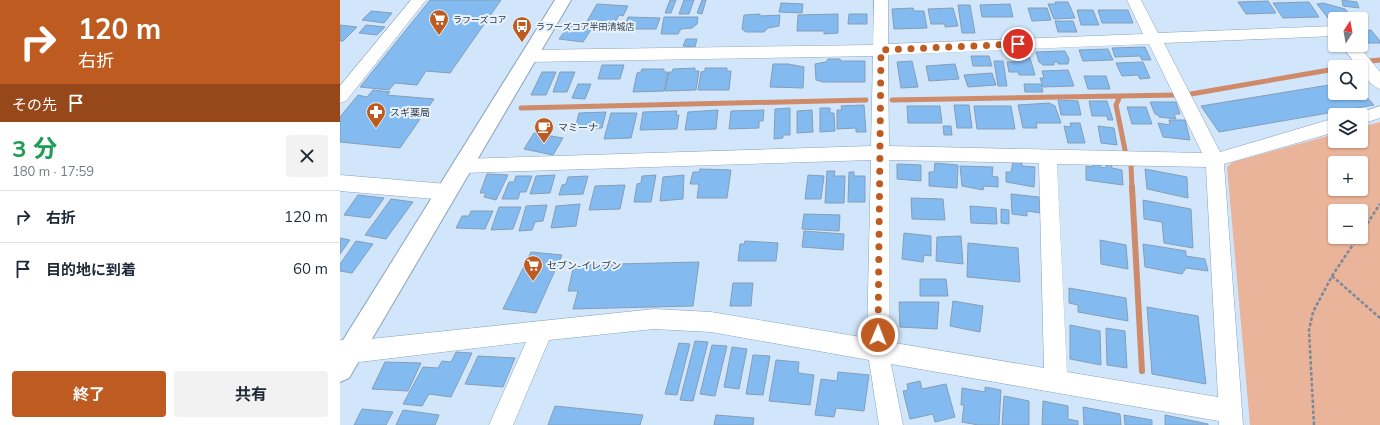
<!DOCTYPE html>
<html lang="ja">
<head>
<meta charset="utf-8">
<style>
	:root { --surface:#fff; --page:#f2f2f3; --text:#1f2937; --muted:#747a83; --line:#e0e1e3; --accent:#bd5b21 }
	body { margin:0; font-family:Mulish,"Noto Sans JP",sans-serif; background:var(--page); color:var(--text); height:100vh; display:flex; flex-direction:column; font-size:15px; white-space:nowrap }
	* { box-sizing:border-box; margin:0 }
	p { font-size:13px; color:var(--muted) }
	.icon { flex:none; width:22px; height:22px; fill:none; stroke:currentColor; stroke-width:2; stroke-linecap:round; stroke-linejoin:round }
	.map { position:relative; flex:1; overflow:hidden }
	.sheet { display:flex; flex-direction:column; background:var(--surface); width:340px }
	.sheet>* { flex:none }
	.guide { background:#bd5b21; color:#fff; overflow:hidden }
	.needle { width:26px; rotate:11deg }
	.fabs { position:absolute; left:988px; top:12px; display:grid; gap:8px }
	.fabs a { display:grid; place-items:center; width:40px; height:40px; border-radius:4px; background:var(--surface); box-shadow:0 1px 3px #0004; font-size:20px }
	.pin { position:absolute; display:grid; place-items:center; width:34px; height:34px; color:#fff; margin:-17px; border:2px solid #fff; border-radius:50%; box-shadow:0 1px 4px #0007 }
	.me { position:absolute; width:44px; margin:-22px; rotate:1deg; stroke-linejoin:round; filter:drop-shadow(0 0 3px #0008) }
	.turn { display:flex; align-items:center; gap:14px; height:84px; padding:0 12px; font-size:18px }
	.turn .icon { width:52px; height:52px; stroke-width:2.5 }
	.turn b { display:block; font-size:28px; line-height:34px }
	.then { display:flex; align-items:center; height:38px; padding:0 12px; background:#0003; gap:8px; font-size:15px }
	.round { display:grid; place-items:center; flex:none; width:42px; height:42px; border-radius:4px; background:var(--page) }
	.summary { display:flex; align-items:center; justify-content:space-between; height:68px; padding:0 12px }
	h1 { font-size:24px; font-weight:700; line-height:30px; color:#1e9e55 }
	.action { display:flex; gap:8px; margin-top:auto; padding:8px 12px }
	.action a { flex:1; height:46px; border-radius:4px; background:var(--accent); color:#fff; font-size:16px; font-weight:700; line-height:46px; text-align:center }
	.action a+a { background:var(--page); color:var(--text) }
	ul { padding:0; list-style:none }
	li { display:flex; align-items:center; gap:12px; height:52px; padding:0 12px; border-top:1px solid var(--line) }
	li div { flex:1 }
	li b { display:block; font-size:15px }
	li em { font-style:normal }
	main { display:flex; flex:1; min-height:0 }
	.map>svg:first-child { display:block }
	.green { fill:#eab49b; fill-rule:evenodd }
	.lines { fill:none; stroke-linecap:round; stroke-linejoin:round }
	.stream-far1 { stroke:#ce8a69; stroke-width:5 }
	.stream { stroke:#ce8a69; stroke-width:6 }
	.building { fill:#83baef; stroke:#869eb7 }
	.street-casing { stroke:#8aa3bb; stroke-width:1 }
	.secondary-casing { stroke:#8aa3bb; stroke-width:2 }
	.path { stroke:#7b8a99; stroke-width:2.5; stroke-dasharray:3.5 2; stroke-linecap:butt }
	.street { fill:#fff; fill-rule:evenodd }
	.secondary { fill:#fff; fill-rule:evenodd }
	.route { stroke:#bd5b21; stroke-width:7; stroke-dasharray:0 12.6 }
	.labels { text-anchor:middle; dominant-baseline:central; stroke-width:4; stroke-linejoin:round; paint-order:stroke }
	.far-poi-label { font-size:9px; fill:#303a44; stroke:#e7f2fc; text-anchor:start }
	.poi-label { font-size:10px; fill:#303a44; stroke:#e7f2fc; text-anchor:start }
</style>
</head>
<body>
<main>
<section class="sheet">
<div class="guide">
<div class="turn"><svg class="icon" aria-label="right" viewBox="0 0 24 24"><path d="M7 20v-9h11M14 6l5 5-5 5"/></svg><div><b>120 m</b>右折</div></div>
<div class="then">その先<svg class="icon" aria-label="arrive" viewBox="0 0 24 24"><path d="M6 21V4h12l-3 4 3 4H6"/></svg></div>
</div>
<div class="summary"><div><h1>3 分</h1><p>180 m · 17:59</p></div><a class="round"><svg class="icon" aria-label="close" viewBox="0 0 24 24"><path d="M6 6l12 12M18 6L6 18"/></svg></a></div>
<ul>
<li><svg class="icon" aria-label="right" viewBox="0 0 24 24"><path d="M7 20v-9h11M14 6l5 5-5 5"/></svg><div><b>右折</b></div><em>120 m</em></li>
<li><svg class="icon" aria-label="arrive" viewBox="0 0 24 24"><path d="M6 21V4h12l-3 4 3 4H6"/></svg><div><b>目的地に到着</b></div><em>60 m</em></li>
</ul>
<div class="action"><a>終了</a><a>共有</a></div>
</section>
<div class="map">
<svg width="1040" height="425" viewBox="0 0 1040 425">
	<rect width="100%" height="100%" fill="#d1e6fb"/>
	<path class="green" d="M1040,122V425H910L887,167L893,162L995,134V141H1021V127ZM995,163H1021V189H995ZM995,211H1021V237H995Z"/>
	<g class="lines">
		<path class="stream-far1" d="M1030,61L1040,60
			M1006,67L1016,65
			M851,94L995,69
			M780,96L776,105L785,150
			M552,100L836,95
			M181,108L526,100
			M791,165L792,188"/>
		<path class="stream" d="M792,187L802,371"/>
	</g>
	<path class="building" d="M90,0H161L110,73L86,71L77,85L55,83L49,90L20,87Z
		M330,0H336L331,13H325Z
		M344,0H354L349,14H339Z
		M362,0H366L362,14L357,13Z
		M1002,0L1017,2L1019,8L1003,6Z
		M928,1L936,13L906,14L898,2Z
		M715,2H728L735,18L714,19L708,4H716Z
		M969,2L979,17L943,18L933,3Z
		M441,3L463,4L462,13L439,12Z
		M983,3L1005,9L1012,17L988,18L977,4Z
		M257,4L288,6L283,16L279,15L274,25L246,23Z
		M670,4L673,17H642L640,5Z
		M618,5H630L635,33H622Z
		M573,8L574,11H584L587,28L554,29L552,9Z
		M613,8L618,26L605,27V24H591L588,9Z
		M688,8H707L711,20L692,21Z
		M737,10H753L759,25H741Z
		M758,10H788L793,23H762Z
		M31,11L52,13L44,23L22,20Z
		M420,14V16L440,15L439,26L428,28L424,32H406L402,29L404,15Z
		M498,14V33L484,34V31H457L458,15Z
		M509,14H527V24H508Z
		M288,17L320,18L316,29H284Z
		M324,17H358L357,24L352,28L341,29L338,34H321Z
		M715,21H733L737,32H718Z
		M0,25L17,27L3,41H0Z
		M26,25L45,27L37,35L19,33Z
		M229,25L252,28L243,42L219,39Z
		M1031,30L1040,41V43H1026L1021,39V31Z
		M346,39H357L355,47L343,46Z
		M805,47L811,60H802L800,56L775,57L772,48Z
		M768,49L773,60L743,61L739,50Z
		M725,51L729,59L728,64H718V62H714V65H703L699,62L696,52Z
		M631,56H649L652,66H633Z
		M690,58L695,75H679L678,72H669L667,62H675L674,59Z
		M488,59H500L501,61H525V82H483L476,80L475,64L486,62Z
		M572,61L578,87L561,88L557,62Z
		M654,61H663L667,86H658Z
		M803,62L810,78L800,79L798,75L782,76L776,63Z
		M433,64H448L464,67L463,88L430,87Z
		M615,64L619,79L589,81L586,66Z
		M262,65H284L280,79H258Z
		M355,68V71H359L356,90L325,91L329,72H332L333,69Z
		M365,68H387V71H391L389,90H358L361,72L365,71Z
		M302,69H324V72H328L324,91L293,92L297,73L301,72Z
		M728,70L734,86L703,87L700,78H704L702,71Z
		M202,72H216L206,95H191Z
		M220,72H235L227,92H213Z
		M652,73L656,85L628,87L624,75Z
		M744,76H766L770,89H748Z
		M238,84H251L245,99L232,98Z
		M684,84H701L703,92H685Z
		M995,84V93H1021V91L1034,105L879,132L861,106Z
		M33,90L50,92L47,95L94,99L60,148L0,142V117L18,95L27,97Z
		M718,100L738,101L741,115H721Z
		M749,101H767L773,120H768L767,116H752Z
		M810,102H836L840,114H834L836,119L819,117L818,115L815,114Z
		M709,103L715,106L721,123H696L697,128H683L678,105Z
		M524,105L526,132H516V128L497,129V110H502L501,106Z
		M614,105H629L632,128H617Z
		M567,106H600L602,123H568Z
		M634,106H671L675,129H637Z
		M787,107H806L812,124H792Z
		M450,108V135H443V138L434,139L435,109Z
		M480,108H490V113H494L495,131L480,132Z
		M378,110L376,129L345,130L348,112Z
		M424,110L423,121H419V128L389,129L391,111Z
		M472,110L473,132L457,133V111Z
		M337,111L336,115H339L337,129L300,130L303,112Z
		M266,112L262,128L235,129L239,113Z
		M271,113H297L291,138L264,139Z
		M829,120H845L850,140L823,137L818,123L830,125Z
		M730,123H740L745,143H728L724,126L731,127Z
		M603,126H611L612,135H604Z
		M758,126L774,128L777,145L761,143Z
		M194,133L223,138L213,155L184,149Z
		M673,162L682,163V166L695,167L694,187L666,182V172H671Z
		M595,163L618,165L617,188L589,186V172H594Z
		M753,163L760,164V167L766,168V164H771L772,168L782,170L783,185L746,180V166L753,167Z
		M557,164L581,165V181L557,179Z
		M620,166L653,167L652,176L658,177V187L644,186L643,190L622,186Z
		M360,169L391,170L387,198H357L359,184H350L353,172H359Z
		M805,169L847,177L848,198L807,189Z
		M487,171H495L494,176H505L504,203H485Z
		M509,172H514V176H525V202H508Z
		M147,174L168,175L156,200L144,197L146,193H140Z
		M215,175L210,193L190,194L196,176Z
		M316,175L311,202H294L297,184L301,183L302,176Z
		M344,175L343,199L320,201L323,177Z
		M468,175L484,176L481,199H465Z
		M176,176H192L186,192H180L178,199H162L169,182H174Z
		M248,176L243,194L219,195L222,185L226,184L228,177Z
		M285,185L280,209L249,210L255,186Z
		M671,194L699,197L700,213L687,211V216L672,214Z
		M18,195L44,198L30,218L4,215Z
		M571,198L603,199L605,220L572,219Z
		M51,199L73,202L46,239L25,235Z
		M803,200L851,209L853,248L824,243L822,222L804,219Z
		M240,204L236,226L211,228L216,206Z
		M207,205L203,221L195,222L192,230L179,231L186,206Z
		M630,206L656,208L657,224L631,223Z
		M159,207H181L173,229L151,230Z
		M661,209L669,210V224L661,223Z
		M131,211H153L145,229L116,228L122,216H129Z
		M464,214L500,215L499,231L462,229Z
		M464,231L504,234L503,250L462,247Z
		M564,233L591,236V256L584,255L583,262L562,259Z
		M621,236L623,264L596,261L597,237Z
		M0,238L10,240L0,254Z
		M760,240L786,245L788,269L761,264Z
		M16,241L33,244L12,273L0,271V264Z
		M405,241L438,243L436,261H398L400,244H404Z
		M628,243L678,248L680,282L627,277Z
		M803,244L846,251V256L865,259L868,271L846,268L842,274L805,267Z
		M191,252L222,255L196,313L163,309Z
		M359,262L353,306L233,309L238,291H228L234,265Z
		M580,279H606L608,296H580Z
		M393,283H413L411,306H390Z
		M729,288L786,298L788,321L738,312V305L729,303Z
		M613,301L643,306L640,332L610,326Z
		M559,302H599L597,329L560,327Z
		M807,307L858,316L866,384L812,374Z
		M730,325L760,331L761,365L730,359Z
		M766,328L785,331L787,368L767,365Z
		M355,341L368,342L353,401L340,400Z
		M339,343L350,344L337,395L325,394Z
		M372,345L387,346L375,396L360,394Z
		M392,347L407,349L399,389L384,387Z
		M116,352L132,353L111,397L89,394L82,406L63,404L83,367L98,368L102,361L111,362Z
		M413,355L430,356L423,395L406,394Z
		M138,356L175,358L163,387L125,384Z
		M436,360L459,362L458,373L474,375L470,405L429,401Z
		M45,362L81,363L68,391L32,389Z
		M498,372L529,375L524,411L496,408L494,417L475,415L481,379L497,381Z
		M580,381L582,389L606,384L615,417L595,422L593,414L570,419L563,391L568,390L567,384Z
		M645,387L661,390L659,425H638L622,422L624,405H621L622,388L645,392Z
		M664,396L689,401V425H662Z
		M703,401L728,406V419L738,421V425H702Z
		M215,406L303,415L300,425H208Z
		M743,407L780,414L781,425H744Z
		M22,409L53,412L46,425H14Z
		M63,410L99,415L95,425H56Z
		M376,415L414,418L413,425H374Z
		M784,415L812,420V425H785Z
		M825,415L868,424V425H825Z"/>
	<g class="lines">
		<g class="street-casing">
			<path id="street" d="M71,0H86L6,101L0,103V86Z
				M534,0H548V44L803,34L787,0H801L818,33L995,26V36L824,43L880,152L995,118V132L884,164L903,425H879V421L551,364L563,425H539L529,360L371,332L314,329L209,340L173,425H149L186,342L11,363L0,362V340L11,341L314,309L371,312L527,338L531,160L123,173L117,171L114,166L117,161L123,159L531,146L533,56L189,62L183,60L181,56L183,52L189,50L533,45ZM809,44L862,153L549,146L548,55ZM549,160L699,163L704,368L549,342ZM717,164L866,167L878,397L727,372Z
				M1001,45H1018L1040,72V89C1033,87 1021,75 1021,67H1018Z
				M1040,106V118L1021,124V115H1014Z
				M0,175L107,184L114,187L116,192L114,197L107,200L0,191Z"/>
		</g>
		<g class="secondary-casing">
			<path id="secondary" d="M215,0H231L9,378L0,382V345Z"/>
		</g>
		<path class="path" d="M1021,233L1040,204
			M992,276L1040,318
			M974,425L969,330L973,312L992,276L1018,237"/>
		<use href="#street" class="street"/>
		<use href="#secondary" class="secondary"/>
	</g>
	<g class="lines">
		<path class="route" d="M538,335L541,50L678,44"/>
	</g>
	<defs>
		<g id="supermarket-pin" transform="scale(1)"><path d="M0 17L-7.5 6A9.5 9.5 0 1 1 7.5 6Z" fill="#bd5b21" stroke="#e7f2fc"/><path d="M-6-5.5h2.5l.6 2H6L4.5 2H-2.5L-4.4-4H-6ZM-1.5 3.2a1.3 1.3 0 1 0 .1 0ZM3 3.2a1.3 1.3 0 1 0 .1 0Z" fill="#fff"/></g>
		<g id="bus-pin" transform="scale(1)"><path d="M0 17L-7.5 6A9.5 9.5 0 1 1 7.5 6Z" fill="#bd5b21" stroke="#e7f2fc"/><path d="M-5-6H5V4H4V6H2V4H-2V6H-4V4H-5ZM-3.5-4V0h7V-4ZM-3.5 1.2v1.5H-2V1.2ZM2 1.2v1.5H3.5V1.2Z" fill="#fff"/></g>
		<g id="pharmacy-pin" transform="scale(1)"><path d="M0 17L-7.5 6A9.5 9.5 0 1 1 7.5 6Z" fill="#bd5b21" stroke="#e7f2fc"/><path d="M-2-6h4v4h4v4h-4v4h-4v-4h-4v-4h4Z" fill="#fff"/></g>
		<g id="cafe-pin" transform="scale(1)"><path d="M0 17L-7.5 6A9.5 9.5 0 1 1 7.5 6Z" fill="#bd5b21" stroke="#e7f2fc"/><path d="M-5.5-4.5H6V0H3Q3 3.5 0 3.5H-2.5Q-5.5 3.5-5.5 0ZM3-3.2v2h1.7v-2ZM-6 4.5H4V6H-6Z" fill="#fff"/></g>
	</defs>
	<g fill-rule="evenodd">
		<use href="#supermarket-pin" x="99" y="19"/>
		<use href="#bus-pin" x="182" y="26"/>
		<use href="#pharmacy-pin" x="36" y="112"/>
		<use href="#cafe-pin" x="204" y="127"/>
		<use href="#supermarket-pin" x="193" y="265"/>
	</g>
	<g class="labels">
		<g class="far-poi-label">
			<text x="113" y="19">ラフーズコア</text>
			<text x="196" y="26">ラフーズコア半田清城店</text>
		</g>
		<g class="poi-label">
			<text x="50" y="112">スギ薬局</text>
			<text x="218" y="127">マミーナ</text>
			<text x="207" y="265">セブン-イレブン</text>
		</g>
	</g>
</svg>
<div class="fabs">
<a><svg class="needle" viewBox="-14 -14 28 28"><path d="M0-13l5 13h-10z" fill="#e53935"/><path d="M0 13l5-13h-10z" fill="#747a83"/></svg></a>
<a><svg class="icon" aria-label="search" viewBox="0 0 24 24"><circle cx="10" cy="10" r="6"/><path d="M15 15l6 6"/></svg></a>
<a><svg class="icon" aria-label="layers" viewBox="0 0 24 24"><path d="M12 4l9 5-9 5-9-5zM3 14l9 5 9-5"/></svg></a>
<a>+</a>
<a>−</a>
</div>
<div class="pin" style="left:678px;top:44px;background:#d93025"><svg class="icon" aria-label="arrive" viewBox="0 0 24 24"><path d="M6 21V4h12l-3 4 3 4H6"/></svg></div>
<svg class="me" style="left:538px;top:335px" viewBox="-20 -20 40 40"><circle r="17" fill="#bd5b21" stroke="#fff" stroke-width="3"/><path d="M0-11L8 9 0 5-8 9z" fill="#fff"/></svg>
</div>
</main>
</body>
</html>
